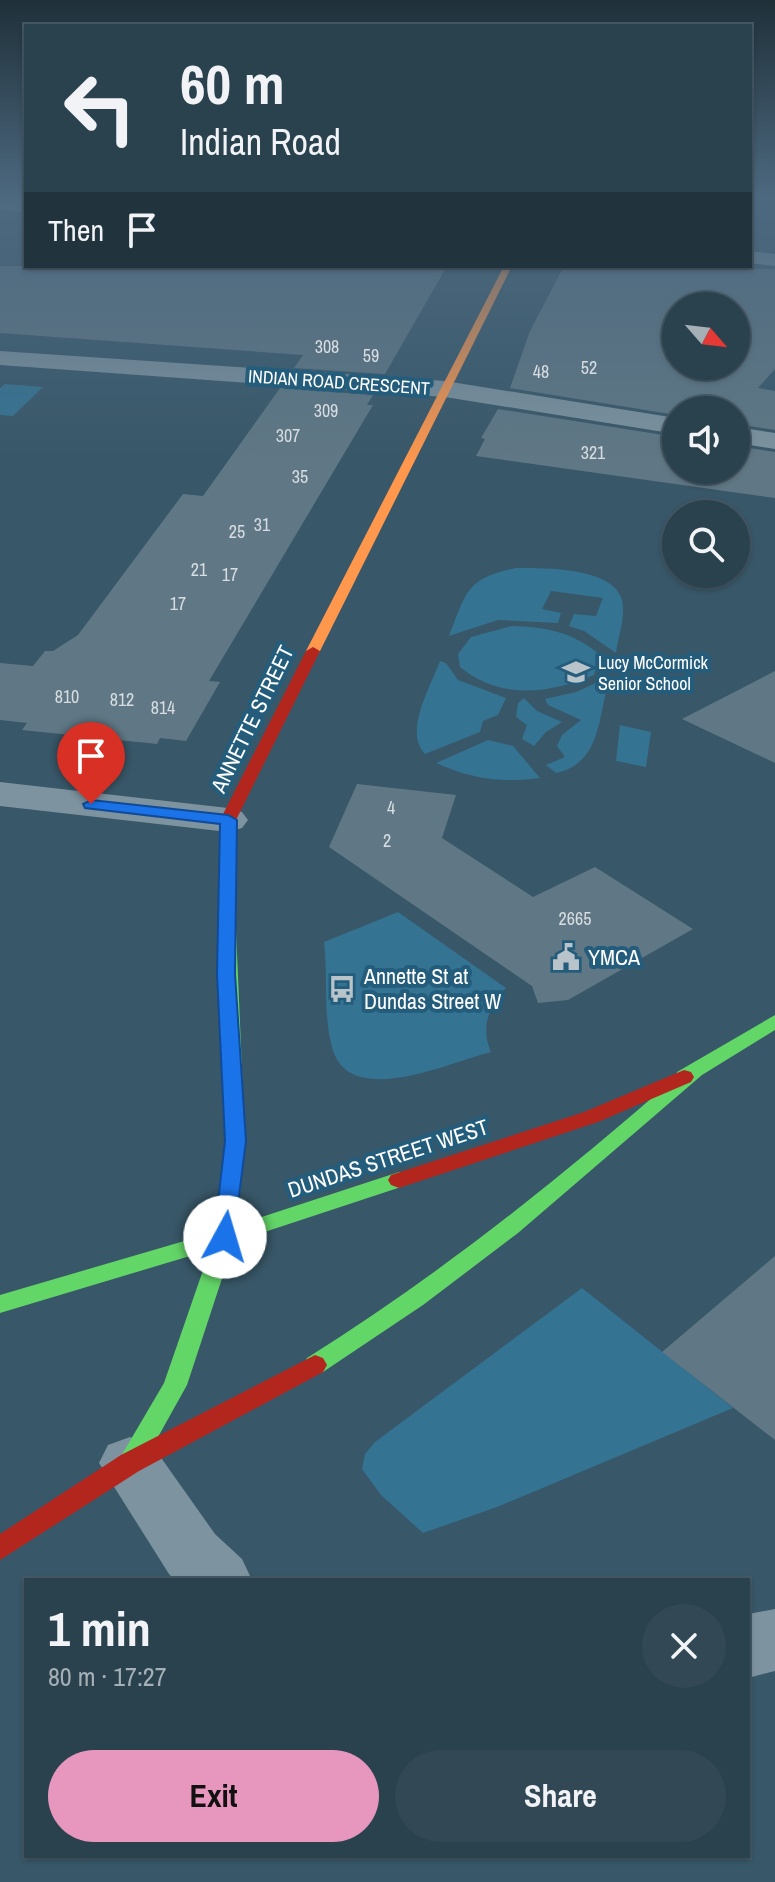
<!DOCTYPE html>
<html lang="en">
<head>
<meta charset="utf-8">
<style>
	:root { --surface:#2a414e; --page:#324855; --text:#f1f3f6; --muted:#a5afb6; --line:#465a66; --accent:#e797bd }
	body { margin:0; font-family:"Archivo Narrow",sans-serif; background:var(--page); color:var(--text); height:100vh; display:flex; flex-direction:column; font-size:30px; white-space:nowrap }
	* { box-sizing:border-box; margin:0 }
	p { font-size:26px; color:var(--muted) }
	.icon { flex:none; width:44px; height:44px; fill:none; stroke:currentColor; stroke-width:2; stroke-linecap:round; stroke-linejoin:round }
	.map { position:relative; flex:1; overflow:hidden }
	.details { position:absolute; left:24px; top:1578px; width:726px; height:280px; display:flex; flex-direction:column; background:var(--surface); border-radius:0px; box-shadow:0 2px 6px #0004,0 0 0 2px var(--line) }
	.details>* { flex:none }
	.banner { position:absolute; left:24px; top:24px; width:728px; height:244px; border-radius:0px; box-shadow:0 2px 6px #0004,0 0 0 2px var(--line); background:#2a414e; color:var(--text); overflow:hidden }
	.needle { width:52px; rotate:118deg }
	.fabs { position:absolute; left:662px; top:292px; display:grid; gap:16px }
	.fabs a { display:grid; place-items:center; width:88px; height:88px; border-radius:50%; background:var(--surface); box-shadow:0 2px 6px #0004,0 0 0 2px var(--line); font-size:40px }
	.pin { position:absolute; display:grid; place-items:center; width:68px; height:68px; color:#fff; margin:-82px -34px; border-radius:50% 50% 50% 0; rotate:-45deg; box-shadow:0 0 8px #0007 }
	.pin .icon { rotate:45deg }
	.me { position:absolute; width:88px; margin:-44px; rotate:6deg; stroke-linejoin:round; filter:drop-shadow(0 0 6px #0008) }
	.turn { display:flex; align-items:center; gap:28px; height:168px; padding:0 24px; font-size:36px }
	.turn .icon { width:104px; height:104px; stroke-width:2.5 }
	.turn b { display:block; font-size:56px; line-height:68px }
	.then { display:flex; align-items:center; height:76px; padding:0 24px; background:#0003; gap:16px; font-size:30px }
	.round { display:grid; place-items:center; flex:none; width:84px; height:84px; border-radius:42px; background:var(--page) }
	.headline { display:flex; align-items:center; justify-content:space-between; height:136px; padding:0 24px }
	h1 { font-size:48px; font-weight:800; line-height:60px }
	.cta { display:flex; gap:16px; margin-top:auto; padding:16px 24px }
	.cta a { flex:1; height:92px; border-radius:48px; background:var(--accent); color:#111; font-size:32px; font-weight:800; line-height:92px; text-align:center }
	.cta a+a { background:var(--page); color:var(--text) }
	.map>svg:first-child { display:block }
	.green { fill:#357392 }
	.building { fill:#607885; fill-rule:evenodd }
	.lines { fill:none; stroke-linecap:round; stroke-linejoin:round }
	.street { fill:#7d939f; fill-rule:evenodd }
	.fast { fill:#63d668; fill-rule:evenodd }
	.slow { fill:#ff974d; fill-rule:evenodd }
	.jam { fill:#b3261e; fill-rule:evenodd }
	.route { fill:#1a73e8; stroke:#114b97; stroke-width:2 }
	.labels { text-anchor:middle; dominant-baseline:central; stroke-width:8; stroke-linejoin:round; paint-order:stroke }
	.number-label { font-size:18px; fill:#d7dde0 }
	.far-street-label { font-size:18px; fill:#fff; stroke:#245d7c }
	.far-poi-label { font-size:18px; fill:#fff; stroke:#245d7c; text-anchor:start }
	.street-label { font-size:22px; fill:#fff; stroke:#245d7c }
	.poi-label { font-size:22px; fill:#fff; stroke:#245d7c; text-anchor:start }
</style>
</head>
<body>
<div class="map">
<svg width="775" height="1882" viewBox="0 0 775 1882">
	<rect width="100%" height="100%" fill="#385768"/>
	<path class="green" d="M5,384L43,387L13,416L0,415V388Z
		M516,568C543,568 609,567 621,597C627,613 618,637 616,653L584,631L569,626L574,614L596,616L603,598L551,591L542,609L561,613L558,623L498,620L449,636C467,592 465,579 516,568Z
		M512,626C547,627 572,632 599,654L594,675C549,694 500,700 460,667L458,654L471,637Z
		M440,661L446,663L458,680L506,698L498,715L483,721L480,732L425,754C403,732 431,686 440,661Z
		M596,683L607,684V688C598,724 598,764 556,773L546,765L565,757L557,746L562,735L581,720L548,705L545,699L576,692Z
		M524,698L537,711L562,722L546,732L534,746L522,739L527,725L516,717L518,703Z
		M620,725L651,732L646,767L616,761Z
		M488,740L513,746L540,778C502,783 471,779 436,763Z
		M398,912L506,988C489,1006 480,1027 491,1052C448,1063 348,1110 332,1047C323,1015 328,976 324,942Z
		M582,1288L733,1408L497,1507L423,1533L381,1495L362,1469L365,1454L375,1442Z"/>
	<path class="building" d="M0,266H447L385,374L294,368L303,355L0,333Z
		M564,266L775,269V369L758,388L775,391V430L736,424V410H676V415L510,388L530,331ZM676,306H736V366H676Z
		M280,388L373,395L367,405H373L209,681L220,682L186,741L160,738L157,744L22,730L27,723L0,720V663L33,666L45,651H53L78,635L183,494L203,496Z
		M498,409L676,437V470H736V446L775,452V498L476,456L485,439L481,438Z
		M775,671V763L682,719Z
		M357,784L456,795L442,838L533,897L595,867L693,929L568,1000L538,1003L532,986L329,847Z
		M775,1256V1440L662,1352Z"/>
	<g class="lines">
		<path class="street" d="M0,198L26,200V212L0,210Z
			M750,251L775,254V266L750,263Z
			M0,351L445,381L676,418V434L445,397L0,365Z
			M736,427L775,433V449L736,443Z
			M0,782L228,808L242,812L248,820L242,828L228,832L0,806Z
			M130,1437L152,1445L215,1534L242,1559L252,1580H175L169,1574L99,1463L108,1445Z
			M775,1609V1671L748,1678V1614Z"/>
		<path class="fast" d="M227,924L236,929L245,1141L237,1225L399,1172L407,1175L410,1180L407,1185L234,1242L187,1385L139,1471L130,1474L121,1471L117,1463L164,1383L210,1250L0,1313V1295L215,1232L225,1141L218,929Z
			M775,1015V1030L702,1075L518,1233L423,1305L323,1372L315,1375L307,1372L303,1365L307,1358C438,1276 558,1180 675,1078L677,1072Z"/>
		<path class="slow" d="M504,266H512L320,651L318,654H308L306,651Z"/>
		<path class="jam" d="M313,647L320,651L236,820V929L233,933H221L218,929L220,820L306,651Z
			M684,1070L691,1072L694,1077L691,1082L598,1122L399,1188L391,1185L388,1180L391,1175L584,1112Z
			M315,1355L323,1358L327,1365L323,1372L139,1471L0,1560V1534L121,1455Z"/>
	</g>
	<linearGradient id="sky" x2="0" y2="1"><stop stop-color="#1f3039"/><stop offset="0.43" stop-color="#4d6980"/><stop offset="1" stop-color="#4d6980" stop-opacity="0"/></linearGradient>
	<rect width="775" height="461" fill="url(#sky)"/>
	<path class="route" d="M91,800L228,815L237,820L235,974L246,1141L233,1243L225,1245L214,1237L225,1141L217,974L220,824L85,808L83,804Z"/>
	<defs>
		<g id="school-bare" transform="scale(2.16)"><path d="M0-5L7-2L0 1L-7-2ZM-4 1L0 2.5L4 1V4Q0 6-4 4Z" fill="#b9c4ca" stroke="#245d7c" stroke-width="2.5" paint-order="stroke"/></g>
		<g id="civic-bare" transform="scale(2.16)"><path d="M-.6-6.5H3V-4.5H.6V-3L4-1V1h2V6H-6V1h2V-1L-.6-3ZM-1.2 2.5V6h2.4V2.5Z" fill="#b9c4ca" stroke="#245d7c" stroke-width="2.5" paint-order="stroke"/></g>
		<g id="bus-bare" transform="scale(2.16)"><path d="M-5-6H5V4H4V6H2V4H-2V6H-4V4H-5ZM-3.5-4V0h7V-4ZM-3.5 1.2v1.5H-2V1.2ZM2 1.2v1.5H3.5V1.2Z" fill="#b9c4ca" stroke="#245d7c" stroke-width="2.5" paint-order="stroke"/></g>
	</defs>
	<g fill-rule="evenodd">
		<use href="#school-bare" x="576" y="672"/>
		<use href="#civic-bare" x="566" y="957"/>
		<use href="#bus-bare" x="342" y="989"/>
	</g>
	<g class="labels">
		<g class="number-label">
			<text x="327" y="346">308</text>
			<text x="371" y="355">59</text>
			<text x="589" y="367">52</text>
			<text x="541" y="371">48</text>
			<text x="326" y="410">309</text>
			<text x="288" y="435">307</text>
			<text x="593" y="452">321</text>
			<text x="300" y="476">35</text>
			<text x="262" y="524">31</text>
			<text x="237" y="531">25</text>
			<text x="199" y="569">21</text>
			<text x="230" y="574">17</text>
			<text x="178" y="603">17</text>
			<text x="67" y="696">810</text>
			<text x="122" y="699">812</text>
			<text x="163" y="707">814</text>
			<text x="391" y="807">4</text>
			<text x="387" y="840">2</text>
			<text x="575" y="918">2665</text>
		</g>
		<g class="far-street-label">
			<text transform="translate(339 382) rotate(4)">INDIAN ROAD CRESCENT</text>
		</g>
		<g class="far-poi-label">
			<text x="598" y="662">Lucy McCormick<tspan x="598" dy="21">Senior School</tspan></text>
		</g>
		<g class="street-label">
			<text transform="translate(252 719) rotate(-64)">ANNETTE STREET</text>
			<text transform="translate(388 1158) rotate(-18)">DUNDAS STREET WEST</text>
		</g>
		<g class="poi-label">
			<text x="588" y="957">YMCA</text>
			<text x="364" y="976">Annette St at<tspan x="364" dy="25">Dundas Street W</tspan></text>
		</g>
	</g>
</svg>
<div class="fabs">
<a><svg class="needle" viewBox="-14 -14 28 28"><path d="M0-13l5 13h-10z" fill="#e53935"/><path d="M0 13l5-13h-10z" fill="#a5afb6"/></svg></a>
<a><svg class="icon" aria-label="sound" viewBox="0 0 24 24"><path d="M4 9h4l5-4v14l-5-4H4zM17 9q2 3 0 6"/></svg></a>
<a><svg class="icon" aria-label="search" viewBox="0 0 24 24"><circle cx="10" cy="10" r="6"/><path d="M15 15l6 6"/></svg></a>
</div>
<div class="pin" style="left:91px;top:804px;background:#d93025"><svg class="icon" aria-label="arrive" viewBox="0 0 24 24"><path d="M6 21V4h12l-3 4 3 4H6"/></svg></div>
<svg class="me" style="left:225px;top:1237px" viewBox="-20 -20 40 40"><circle r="19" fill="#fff"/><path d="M0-13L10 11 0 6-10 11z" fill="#1a73e8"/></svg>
<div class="banner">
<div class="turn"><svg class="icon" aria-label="left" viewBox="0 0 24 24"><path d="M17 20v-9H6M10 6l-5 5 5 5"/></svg><div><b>60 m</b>Indian Road</div></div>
<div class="then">Then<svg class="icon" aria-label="arrive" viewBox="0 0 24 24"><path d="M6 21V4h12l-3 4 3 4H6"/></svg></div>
</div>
<section class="details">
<div class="headline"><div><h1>1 min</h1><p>80 m · 17:27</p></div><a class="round"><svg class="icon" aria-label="close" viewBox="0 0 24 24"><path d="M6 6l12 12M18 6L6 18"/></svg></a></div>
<div class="cta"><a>Exit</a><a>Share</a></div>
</section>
</div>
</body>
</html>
